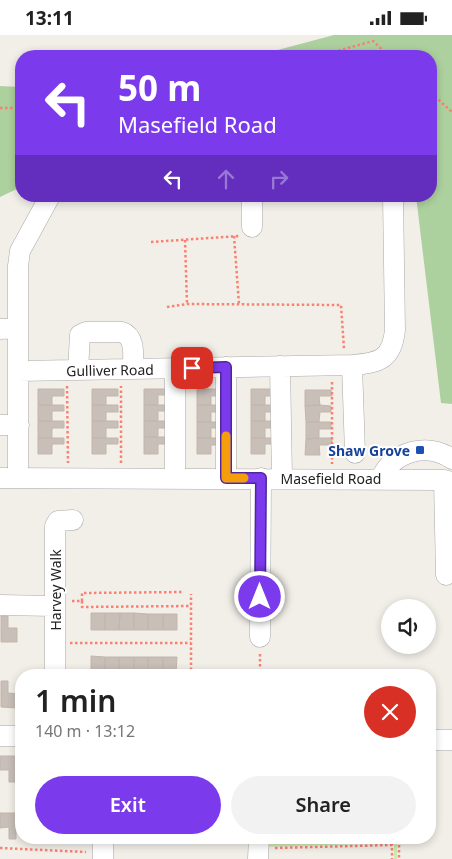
<!DOCTYPE html>
<html lang="en">
<head>
<meta charset="utf-8">
<style>
	:root { --surface:#fff; --page:#f2f2f2; --text:#222; --muted:#767676; --accent:#7c3aed }
	body { margin:0; font-family:"Noto Sans",sans-serif; background:var(--page); color:var(--text); height:100vh; display:flex; flex-direction:column; font-size:19px; white-space:nowrap }
	* { box-sizing:border-box; margin:0 }
	p { font-size:16px; color:var(--muted) }
	.icon { flex:none; width:28px; height:28px; fill:none; stroke:currentColor; stroke-width:2; stroke-linecap:round; stroke-linejoin:round }
	.map { position:relative; flex:1; overflow:hidden }
	.drawer { position:absolute; left:15px; top:634px; width:421px; height:175px; display:flex; flex-direction:column; background:var(--surface); border-radius:20px; box-shadow:0 2px 8px #0003 }
	.drawer>* { flex:none }
	.banner { position:absolute; left:15px; top:15px; width:422px; height:152px; border-radius:20px; box-shadow:0 2px 8px #0003; background:#7c3aed; color:#fff; overflow:hidden }
	.buttons { position:absolute; left:381px; top:564px; display:grid; gap:10px }
	.buttons a { display:grid; place-items:center; width:55px; height:55px; border-radius:50%; background:var(--surface); box-shadow:0 2px 8px #0003; font-size:25px }
	.pin { position:absolute; display:grid; place-items:center; width:42px; height:42px; color:#fff; margin:-21px; border-radius:10px; box-shadow:0 2px 8px #0006 }
	.me { position:absolute; width:55px; margin:-28px; rotate:0deg; stroke-linejoin:round; filter:drop-shadow(0 0 4px #0008) }
	.turn { display:flex; align-items:center; gap:18px; height:105px; padding:0 20px; font-size:22px }
	.turn .icon { width:65px; height:65px; stroke-width:2.5 }
	.turn b { display:block; font-size:35px; line-height:42px }
	.lanes { display:flex; align-items:center; height:48px; padding:0 20px; background:#0003; justify-content:center; gap:25px; direction:ltr }
	.lanes .off { opacity:.35 }
	.round { display:grid; place-items:center; flex:none; width:52px; height:52px; border-radius:26px; background:var(--page) }
	.summary { display:flex; align-items:center; justify-content:space-between; height:85px; padding:0 20px }
	h1 { font-size:30px; font-weight:600; line-height:38px }
	.button { display:flex; gap:10px; margin-top:auto; padding:10px 20px }
	.button a { flex:1; height:58px; border-radius:30px; background:var(--accent); color:#fff; font-size:20px; font-weight:600; line-height:58px; text-align:center }
	.button a+a { background:var(--page); color:var(--text) }
	.status { display:flex; justify-content:space-between; align-items:center; height:35px; padding:0 25px; background:var(--surface); direction:ltr }
	.status svg { height:14px; fill:currentColor }
	.map>svg:first-child { display:block }
	.grass { fill:#cdebb0 }
	.forest { fill:#add19e }
	.building { fill:#c7bfb8; stroke:#c4b6ab }
	.lines { fill:none; stroke-linecap:round; stroke-linejoin:round }
	.minor-casing { stroke:#a9a9a9; stroke-width:21 }
	.path { stroke:#fa8072; stroke-width:2.5; stroke-dasharray:2.5 2.5; stroke-linecap:butt }
	.minor { stroke:#fff; stroke-width:20 }
	.route-casing { stroke:#51269a; stroke-width:12 }
	.route { stroke:#7c3aed; stroke-width:9 }
	.slow { stroke:#f59e0b; stroke-width:9 }
	.transit-dot { fill:#1a4fb4; stroke:#fff; stroke-width:2 }
	.labels { text-anchor:middle; dominant-baseline:central; stroke-width:4; stroke-linejoin:round; paint-order:stroke }
	.street-label { font-size:14px; fill:#222; stroke:#fff }
	.transit-label { font-size:14px; font-weight:bold; fill:#164399; stroke:#fff; text-anchor:end }
</style>
</head>
<body>
<div class="status"><b>13:11</b><svg viewBox="0 0 49 12"><path d="M0 12V9h3v3zM5 12V6h3v6zM10 12V3h3v9zM15 12V0h3v12zM26 1h20v11H26zM47 4h2v5h-2z"/></svg></div>
<div class="map">
<svg width="452" height="824" viewBox="0 0 452 824">
	<rect width="100%" height="100%" fill="#f2efe9"/>
	<path class="grass" d="M397,805V824H394V808L260,812V808Z"/>
	<path class="forest" d="M334,0H452V369L441,368L416,161H431V21H255Z
		M0,51L21,52V152L0,162Z"/>
	<path class="building" d="M38,354H64V361H52V370H38Z
		M92,354H118V361H106V370H92Z
		M144,354H170V360H158V370H144Z
		M197,354H223V361H211V370H197Z
		M251,354H277V361H265V370H251Z
		M305,355H331L332,361H319L320,370L305,371Z
		M38,370H64V376H52V386H38Z
		M92,370H118V377H106V386H92Z
		M144,370H170V376H158V386H144Z
		M197,370H223V377H211V387H197Z
		M251,370H277V377H265V386H251Z
		M320,370L331,371V377H320L319,387H306L305,371Z
		M38,386H64V393H52V403H38Z
		M92,386H118V393H106V403H92Z
		M144,386H170V393H158V402H144Z
		M251,386H277V393H265V403H251Z
		M197,387H223V393H211V403H197Z
		M306,387H331V394H319V403L306,404Z
		M144,402H170V409H158V419H144Z
		M38,403H64V409H52V419H38Z
		M92,403H118V409H106V419H92Z
		M197,403H223V410H211V419H197Z
		M251,403H277V409H265V419H251Z
		M319,403H332V410H319L320,420H305L306,404Z
		M91,578H105V595H91Z
		M105,578H120L119,595H105Z
		M120,578H134V595H119Z
		M134,578L148,579V595H134Z
		M148,579H163V595H148Z
		M163,579H177V595H163Z
		M1,581H8V593H17V607H1Z
		M91,621L105,622V638H91Z
		M105,622H119V638H105Z
		M119,622H134V638H119Z
		M134,622H148V638H134Z
		M148,622H163V639L148,638Z
		M163,622H177L176,639H163Z
		M1,646H8V658L18,659L17,673L1,672Z
		M0,721H16V747H9V735H0Z
		M16,721H21V735H16Z
		M0,778H16V804H9V792L0,793Z
		M16,778H21V792H16Z"/>
	<g class="lines">
		<g class="minor-casing">
			<path id="minor" d="M252,161V192
				M0,294L18,293
				M352,330L355,418
				M280,331L282,443
				M175,334V444
				M78,335L80,300L86,297H122C136,302 133,321 133,334
				M18,336L352,330C380,328 392,324 395,295L393,161
				M0,390H19
				M0,443L444,445L452,447
				M18,443V231L20,216L50,161
				M226,443V332
				M381,443C394,416 427,407 452,424
				M444,445L446,540
				M0,570L54,571
				M260,602L261,443
				M55,640V491L58,486L73,485
				M0,701H21
				M430,705H452
				M103,824V802
				M258,824L259,802"/>
		</g>
		<path class="path" d="M319,21L373,6L389,21
			M431,58L452,77
			M0,73H21
			M234,201L239,269
			M185,205L187,268
			M151,207L239,201
			M167,272L187,269L341,270L344,314
			M332,347V429
			M67,351L68,428
			M121,428V351
			M72,566H82V572L191,571
			M82,566V558L184,557
			M70,608H191
			M260,619V640
			M191,640V559
			M276,806L399,803V824
			M0,813L86,817
			M275,813L392,810V824"/>
		<use href="#minor" class="minor"/>
	</g>
	<g class="lines">
		<g class="route-casing">
			<path id="route" d="M192,333L226,332V443H261L260,562"/>
		</g>
		<use href="#route" class="route"/>
		<path class="slow" d="M226,401V443H244"/>
	</g>
	<rect class="transit-dot" x="415" y="410" width="10" height="10" rx="2.5"/>
	<g class="labels">
		<g class="street-label">
			<text transform="translate(110 335) rotate(-1)">Gulliver Road</text>
			<text x="331" y="443">Masefield Road</text>
			<text transform="translate(55 555) rotate(-90)">Harvey Walk</text>
		</g>
		<g class="transit-label">
			<text x="410" y="415">Shaw Grove</text>
		</g>
	</g>
</svg>
<div class="buttons">
<a><svg class="icon" aria-label="sound" viewBox="0 0 24 24"><path d="M4 9h4l5-4v14l-5-4H4zM17 9q2 3 0 6"/></svg></a>
</div>
<div class="pin" style="left:192px;top:333px;background:#d93025"><svg class="icon" aria-label="arrive" viewBox="0 0 24 24"><path d="M6 21V4h12l-3 4 3 4H6"/></svg></div>
<svg class="me" style="left:260px;top:562px" viewBox="-20 -20 40 40"><circle r="17" fill="#7c3aed" stroke="#fff" stroke-width="3"/><path d="M0-11L8 9 0 5-8 9z" fill="#fff"/></svg>
<div class="banner">
<div class="turn"><svg class="icon" aria-label="left" viewBox="0 0 24 24"><path d="M17 20v-9H6M10 6l-5 5 5 5"/></svg><div><b>50 m</b>Masefield Road</div></div>
<div class="lanes"><svg class="icon" aria-label="left" viewBox="0 0 24 24"><path d="M17 20v-9H6M10 6l-5 5 5 5"/></svg><svg class="icon off" aria-label="ahead" viewBox="0 0 24 24"><path d="M12 20V5M6 11l6-6 6 6"/></svg><svg class="icon off" aria-label="right" viewBox="0 0 24 24"><path d="M7 20v-9h11M14 6l5 5-5 5"/></svg></div>
</div>
<section class="drawer">
<div class="summary"><div><h1>1 min</h1><p>140 m · 13:12</p></div><a class="round" style="background:#d93025;color:#fff"><svg class="icon" aria-label="close" viewBox="0 0 24 24"><path d="M6 6l12 12M18 6L6 18"/></svg></a></div>
<div class="button"><a>Exit</a><a>Share</a></div>
</section>
</div>
</body>
</html>
